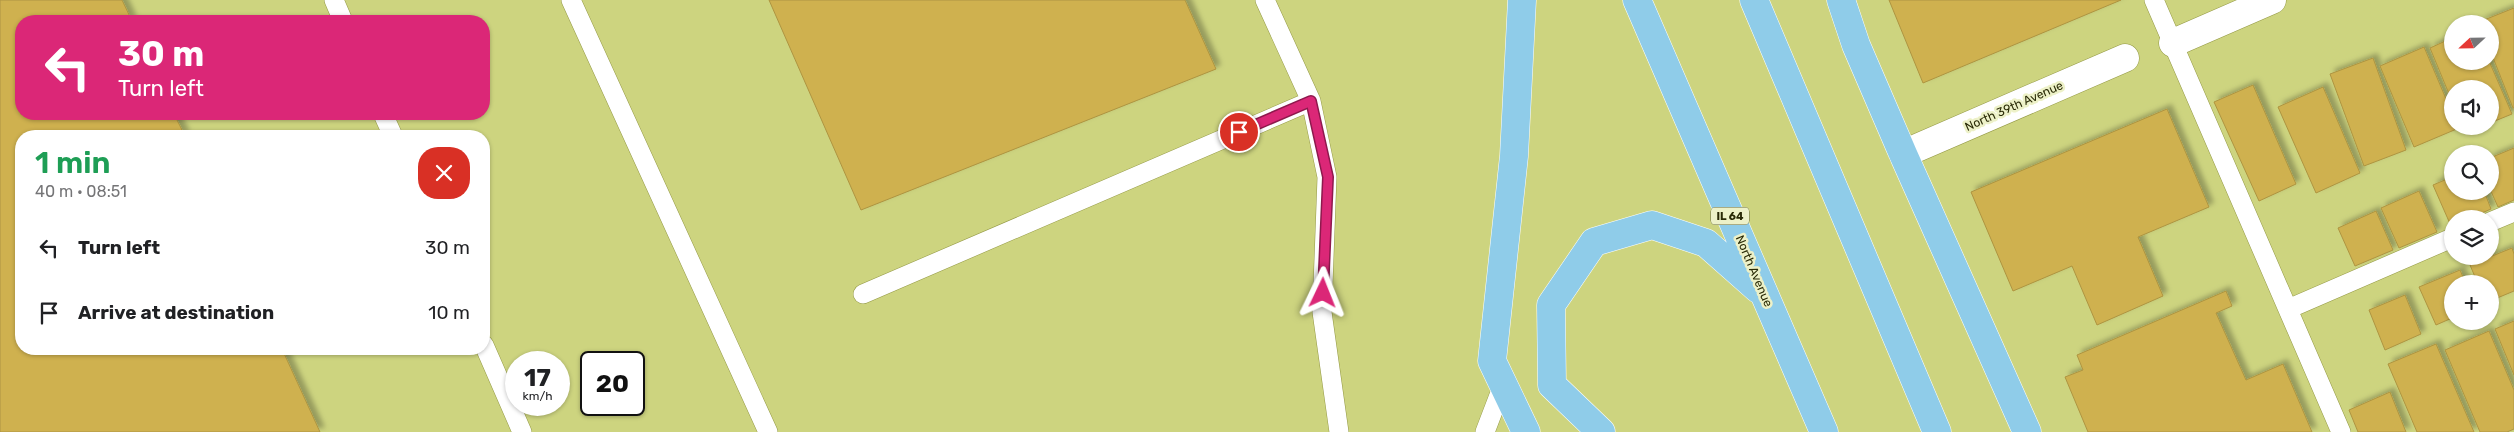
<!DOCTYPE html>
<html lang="en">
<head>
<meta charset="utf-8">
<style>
	:root { --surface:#fff; --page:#f6f6f6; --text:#202124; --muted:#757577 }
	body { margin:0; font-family:Rubik,sans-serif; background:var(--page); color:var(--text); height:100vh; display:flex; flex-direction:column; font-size:19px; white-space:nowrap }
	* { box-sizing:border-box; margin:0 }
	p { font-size:16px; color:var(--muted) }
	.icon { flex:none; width:28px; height:28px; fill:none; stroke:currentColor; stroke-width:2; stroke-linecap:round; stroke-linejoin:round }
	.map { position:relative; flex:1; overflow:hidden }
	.side { position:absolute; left:15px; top:130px; width:475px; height:225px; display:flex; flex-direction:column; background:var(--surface); border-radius:20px; box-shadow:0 1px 4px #0004 }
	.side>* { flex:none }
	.guide { position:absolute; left:15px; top:15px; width:475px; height:105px; border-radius:20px; box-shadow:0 1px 4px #0004; background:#db2777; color:#fff; overflow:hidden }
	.needle { width:32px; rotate:248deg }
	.buttons { position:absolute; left:2444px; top:15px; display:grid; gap:10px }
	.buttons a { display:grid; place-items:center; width:55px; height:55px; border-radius:50%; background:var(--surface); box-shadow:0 1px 4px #0004; font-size:25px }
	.speed { position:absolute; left:505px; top:351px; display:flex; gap:10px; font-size:25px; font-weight:700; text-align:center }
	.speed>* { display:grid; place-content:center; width:65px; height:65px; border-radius:50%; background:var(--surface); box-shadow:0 1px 4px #0004; line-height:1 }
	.speed small { font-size:12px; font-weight:400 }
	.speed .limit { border:2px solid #111; border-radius:8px; background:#fff; color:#111 }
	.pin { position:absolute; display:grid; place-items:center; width:42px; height:42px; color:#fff; margin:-21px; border:2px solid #fff; border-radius:50%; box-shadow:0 1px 5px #0007 }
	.me { position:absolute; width:55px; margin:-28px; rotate:2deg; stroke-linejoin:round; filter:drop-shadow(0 0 4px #0008) }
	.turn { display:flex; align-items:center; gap:18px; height:105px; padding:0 20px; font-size:22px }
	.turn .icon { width:65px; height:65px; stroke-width:2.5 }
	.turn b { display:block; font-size:35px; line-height:42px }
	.round { display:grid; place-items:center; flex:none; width:52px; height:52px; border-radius:20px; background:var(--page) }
	.headline { display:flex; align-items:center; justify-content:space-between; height:85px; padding:0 20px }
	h1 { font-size:30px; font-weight:600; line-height:38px; color:#1e9e55 }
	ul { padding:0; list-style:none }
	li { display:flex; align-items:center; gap:15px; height:65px; padding:0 20px }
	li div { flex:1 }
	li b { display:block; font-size:19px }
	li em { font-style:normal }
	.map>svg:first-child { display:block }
	.building { fill:#cfb150; stroke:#ae9440; filter:url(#shadow) }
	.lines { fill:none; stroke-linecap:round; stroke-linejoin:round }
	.service-casing { stroke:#949945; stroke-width:20 }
	.minor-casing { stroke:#949945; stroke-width:29 }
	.primary-casing { stroke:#fff; stroke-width:29 }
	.service { stroke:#fff; stroke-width:19 }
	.minor { stroke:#fff; stroke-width:28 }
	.primary { stroke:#8fcce9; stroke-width:28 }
	.route-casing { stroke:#8e194d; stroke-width:12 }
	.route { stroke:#db2777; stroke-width:9 }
	.labels { text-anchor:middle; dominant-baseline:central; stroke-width:5; stroke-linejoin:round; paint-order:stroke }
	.shield { fill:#edf1c8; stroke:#646640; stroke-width:1 }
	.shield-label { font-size:11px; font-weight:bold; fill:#292a06 }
	.street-label { font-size:12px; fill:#292a06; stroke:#edf1c8 }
</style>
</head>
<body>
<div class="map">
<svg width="2514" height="432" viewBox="0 0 2514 432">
	<defs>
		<filter id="shadow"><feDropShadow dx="4.5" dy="-4.5" stdDeviation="2.5" flood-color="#0004"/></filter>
	</defs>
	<rect width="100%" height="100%" fill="#cdd47f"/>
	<path class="building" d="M0,0H122L132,21H21V114H174L185,136H21V349H282L320,432H0Z
		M769,0H1185L1216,69L861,210Z
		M1889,0H2121L1923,83Z
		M2514,8V108H2513L2490,50V24L2479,22Z
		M2452,38V61H2489L2512,114L2490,123V89H2452V101L2430,48Z
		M2424,47L2452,113V126L2459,128L2414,147L2380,66Z
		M2373,58L2406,150L2364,166L2330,74Z
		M2253,85L2296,184L2259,201L2214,102Z
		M2323,87L2360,173L2316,193L2278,107Z
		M2167,109L2209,207L2138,237L2163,296L2097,325L2072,266L2013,291L1971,192Z
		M2464,126H2483L2467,133Z
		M2514,148V200L2498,207L2490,189V158Z
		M2452,177V191H2484L2491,209L2468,219H2452L2451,226L2433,185Z
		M2419,191L2437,232L2399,248L2381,208Z
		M2376,211L2393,250L2355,266L2338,228Z
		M2512,248L2514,254V291L2490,301V284H2478L2470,265Z
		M2460,270L2466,284H2452V318L2436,325L2419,287Z
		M2226,291L2232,306L2216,313L2246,380L2283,364L2312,432H2088L2065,377L2083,370L2077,355Z
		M2405,295L2421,334L2385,350L2369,310Z
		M2514,321V375L2495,329Z
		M2489,331L2514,390V429L2507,432H2480L2445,350Z
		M2436,344L2474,432H2417L2388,364Z
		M2390,392L2406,432H2358L2349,410Z"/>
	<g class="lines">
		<g class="service-casing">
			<path id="service" d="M334,0L343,21
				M571,0L768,432
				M2154,0L2341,432
				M1311,101L1327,177L1322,312L1339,432
				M383,114L393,136
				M2490,222L2514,212
				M863,294L1311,101L1265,0
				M2288,309L2452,238
				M484,345L522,432
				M1485,432L1503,385"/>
		</g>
		<g class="minor-casing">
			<path id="minor" d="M2173,43L2272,0
				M1903,154L2125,58"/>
		</g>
		<g class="primary-casing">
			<path id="primary" d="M1522,0L1514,156L1492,361L1526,432
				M1637,0L1824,432
				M1754,0L1937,432
				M1841,0L1856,45L1903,154L2027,432
				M1601,432L1552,385L1551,305L1594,242L1652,225L1706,243L1758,289"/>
		</g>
		<use href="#service" class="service"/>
		<use href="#minor" class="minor"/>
		<use href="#primary" class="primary"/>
	</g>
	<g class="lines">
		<g class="route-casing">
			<path id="route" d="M1239,132L1311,101L1328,177L1323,293"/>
		</g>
		<use href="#route" class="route"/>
	</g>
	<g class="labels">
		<rect class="shield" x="1711" y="207.5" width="38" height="17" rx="4"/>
		<g class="shield-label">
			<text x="1730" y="216">IL 64</text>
		</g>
		<g class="street-label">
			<text transform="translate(2014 106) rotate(-24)">North 39th Avenue</text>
			<text transform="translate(1754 271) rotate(67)">North Avenue</text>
		</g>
	</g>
</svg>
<div class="buttons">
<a><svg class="needle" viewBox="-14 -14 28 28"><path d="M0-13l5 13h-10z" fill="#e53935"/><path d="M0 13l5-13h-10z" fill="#757577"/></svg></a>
<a><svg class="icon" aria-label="sound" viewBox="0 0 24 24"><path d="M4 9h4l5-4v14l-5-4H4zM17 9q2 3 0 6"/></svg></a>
<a><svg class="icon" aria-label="search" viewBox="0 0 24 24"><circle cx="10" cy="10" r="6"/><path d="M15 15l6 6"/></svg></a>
<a><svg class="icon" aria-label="layers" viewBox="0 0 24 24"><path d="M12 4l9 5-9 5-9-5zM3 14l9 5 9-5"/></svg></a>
<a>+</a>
</div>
<div class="speed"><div>17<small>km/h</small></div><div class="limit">20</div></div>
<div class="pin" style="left:1239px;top:132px;background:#d93025"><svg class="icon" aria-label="arrive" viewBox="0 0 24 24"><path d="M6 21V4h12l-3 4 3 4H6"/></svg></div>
<svg class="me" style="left:1323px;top:293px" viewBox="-20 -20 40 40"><path d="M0-17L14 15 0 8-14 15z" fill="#db2777" stroke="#fff" stroke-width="4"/></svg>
<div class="guide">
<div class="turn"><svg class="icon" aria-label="left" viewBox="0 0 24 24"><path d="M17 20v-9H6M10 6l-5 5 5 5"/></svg><div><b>30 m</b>Turn left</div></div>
</div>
<section class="side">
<div class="headline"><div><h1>1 min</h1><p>40 m · 08:51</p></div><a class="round" style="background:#d93025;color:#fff"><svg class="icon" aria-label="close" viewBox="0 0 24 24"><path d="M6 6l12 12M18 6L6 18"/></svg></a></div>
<ul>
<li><svg class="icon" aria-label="left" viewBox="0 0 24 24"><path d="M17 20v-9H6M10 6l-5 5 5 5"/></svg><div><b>Turn left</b></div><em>30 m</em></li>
<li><svg class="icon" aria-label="arrive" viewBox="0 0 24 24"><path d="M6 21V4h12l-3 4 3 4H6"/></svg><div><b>Arrive at destination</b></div><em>10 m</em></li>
</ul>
</section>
</div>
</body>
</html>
